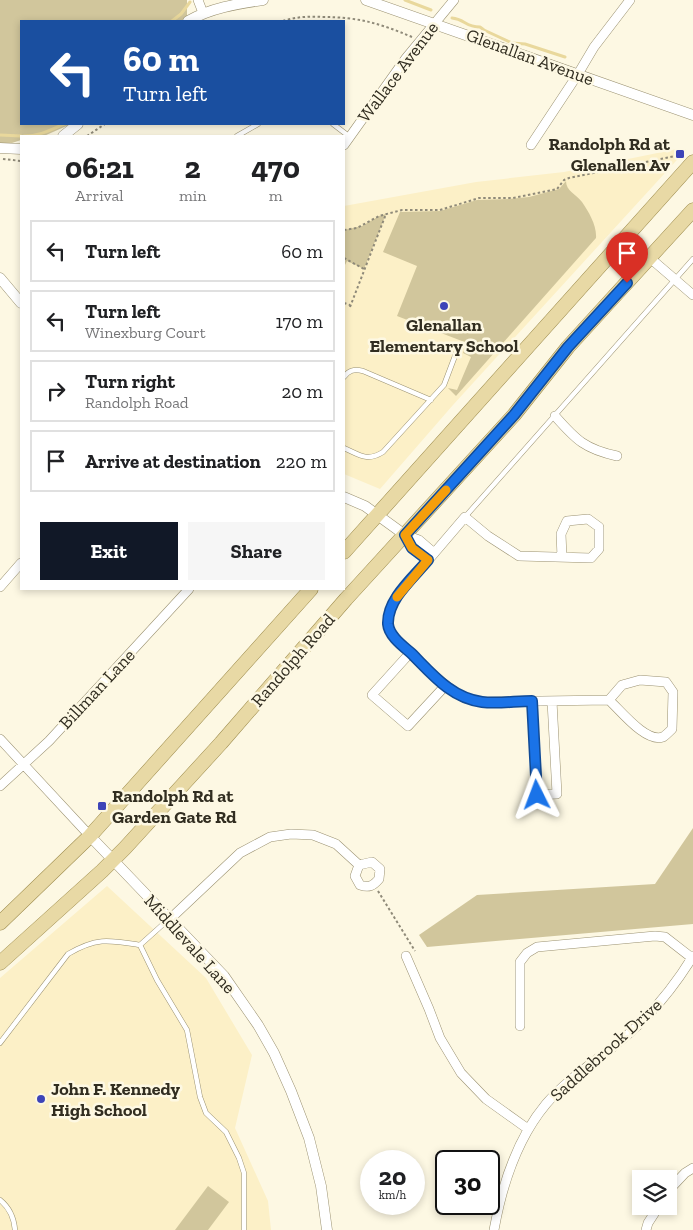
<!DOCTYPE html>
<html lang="en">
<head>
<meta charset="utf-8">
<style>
	:root { --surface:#fff; --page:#f6f6f6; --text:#202124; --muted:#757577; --line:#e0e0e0; --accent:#111827 }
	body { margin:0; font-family:"Zilla Slab",serif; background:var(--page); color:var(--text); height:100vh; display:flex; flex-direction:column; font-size:19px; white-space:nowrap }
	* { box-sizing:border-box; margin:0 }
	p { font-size:16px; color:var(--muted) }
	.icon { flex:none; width:28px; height:28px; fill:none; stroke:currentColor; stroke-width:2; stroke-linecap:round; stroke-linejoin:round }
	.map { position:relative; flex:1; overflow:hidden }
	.side { position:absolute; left:20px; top:135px; width:325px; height:455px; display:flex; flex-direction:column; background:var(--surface); border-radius:0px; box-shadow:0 2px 8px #0003 }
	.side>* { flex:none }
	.hud { position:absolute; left:20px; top:20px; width:325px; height:105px; border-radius:0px; box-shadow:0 2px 8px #0003; background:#1a4fa0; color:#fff; overflow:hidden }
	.fabs { position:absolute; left:632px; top:1170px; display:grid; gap:10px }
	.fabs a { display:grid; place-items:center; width:45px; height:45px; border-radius:0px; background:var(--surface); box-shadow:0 2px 8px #0003; font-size:25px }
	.speed { position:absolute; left:360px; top:1150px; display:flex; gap:10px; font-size:25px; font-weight:700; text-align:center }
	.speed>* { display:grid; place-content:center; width:65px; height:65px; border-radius:50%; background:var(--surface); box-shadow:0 2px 8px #0003; line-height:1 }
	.speed small { font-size:12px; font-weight:400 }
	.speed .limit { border:2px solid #111; border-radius:8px; background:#fff; color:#111 }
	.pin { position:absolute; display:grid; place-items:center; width:42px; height:42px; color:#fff; margin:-51px -21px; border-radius:50% 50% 50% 0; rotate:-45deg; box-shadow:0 0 5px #0007 }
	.pin .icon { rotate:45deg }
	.me { position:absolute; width:55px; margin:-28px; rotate:357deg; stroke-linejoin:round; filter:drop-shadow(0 0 4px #0008) }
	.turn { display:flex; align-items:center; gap:18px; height:105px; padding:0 20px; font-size:22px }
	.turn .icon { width:65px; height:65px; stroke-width:2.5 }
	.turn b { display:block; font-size:35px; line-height:42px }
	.eta { display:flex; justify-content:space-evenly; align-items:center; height:85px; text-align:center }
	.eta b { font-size:30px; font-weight:700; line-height:35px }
	.action { display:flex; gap:10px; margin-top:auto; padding:10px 20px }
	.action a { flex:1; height:58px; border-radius:0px; background:var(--accent); color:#fff; font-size:20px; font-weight:700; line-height:58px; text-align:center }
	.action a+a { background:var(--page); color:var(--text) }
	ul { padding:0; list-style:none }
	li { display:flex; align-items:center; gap:15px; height:62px; margin:0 10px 8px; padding:0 10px; border:2px solid var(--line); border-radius:0px }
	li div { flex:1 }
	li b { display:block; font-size:19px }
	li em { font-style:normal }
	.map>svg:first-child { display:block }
	.built { fill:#fcf0c7 }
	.green { fill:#d1c69c }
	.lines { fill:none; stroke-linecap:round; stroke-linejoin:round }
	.stream { stroke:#e9d89c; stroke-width:3 }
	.service-casing { stroke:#9b9272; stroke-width:5.5 }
	.minor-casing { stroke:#9b9272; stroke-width:10 }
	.tertiary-casing { stroke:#9b9272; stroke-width:11 }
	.primary-casing { stroke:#9e8d4f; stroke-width:15 }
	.path { stroke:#8f8a79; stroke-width:2; stroke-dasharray:2.5 2.5; stroke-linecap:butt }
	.service { stroke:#fff; stroke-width:4.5 }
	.minor { stroke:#fff; stroke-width:9 }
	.tertiary { stroke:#fff; stroke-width:10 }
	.primary { stroke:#e8d9a5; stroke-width:14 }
	.route-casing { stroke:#114b97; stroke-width:12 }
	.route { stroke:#1a73e8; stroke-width:9 }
	.slow { stroke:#f59e0b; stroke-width:9 }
	.poi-dot { fill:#3d44b8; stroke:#fdf8e3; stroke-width:2 }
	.labels { text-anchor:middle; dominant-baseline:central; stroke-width:5; stroke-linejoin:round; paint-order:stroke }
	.street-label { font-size:18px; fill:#312d20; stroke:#fdf8e3 }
	.poi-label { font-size:18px; font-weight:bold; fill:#312d20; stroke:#fdf8e3; text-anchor:start }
</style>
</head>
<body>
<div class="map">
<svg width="693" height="1230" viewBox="0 0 693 1230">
	<rect width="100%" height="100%" fill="#fdf8e3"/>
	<path class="built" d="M682,148L686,150L453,405L380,489L344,474V206L476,182L564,172Z
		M107,886L206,978L252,1055L235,1128L268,1201L271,1230H0V978Z"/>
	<path class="green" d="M0,0H187V16L181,21H21V124H71L44,136H21V140L0,147Z
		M566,181C566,191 576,194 582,202C589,212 597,226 596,238L456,396L448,388L457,390L471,357L463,353L467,343L397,316L417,266L383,252L400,212L440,211L477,200L509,199L529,197L559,189Z
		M386,214L364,269L347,261L344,267V230L362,226L379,216Z
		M693,828V924L427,947L419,935L477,895L655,884Z
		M208,1186L229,1202L208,1230H175Z"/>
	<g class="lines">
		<path class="stream" d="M405,0L431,10
			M452,18C465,19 465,27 480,27L484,30L512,43L525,44L565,57
			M172,21L181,14L190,2
			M0,135L21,136
			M24,136C40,136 50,130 64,124"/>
		<g class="service-casing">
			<path id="service" d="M333,124L350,137
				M237,136L258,124
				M344,377C349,370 354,369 363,371L431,400
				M344,448C360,455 367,462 383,452L444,385L458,348
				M465,517L693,259
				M140,945L157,980L187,1030L200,1097L206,1113L226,1132L239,1158L244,1173V1230
				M140,945L169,919
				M0,1043L68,954C97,937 109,940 140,945
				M0,1200C10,1208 14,1218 15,1230"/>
		</g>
		<g class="minor-casing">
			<path id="minor" d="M198,0L203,13
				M344,145L406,58L454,0
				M531,145L578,74L594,47L630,0
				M650,258L693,295
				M555,416C576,440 585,449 617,456
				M405,535L412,548L428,560
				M405,535L419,540L434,553
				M562,557L561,534L567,521L588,519L599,527V549L591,558L519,556L488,536L465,517L395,599C392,607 387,617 388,626C392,641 446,687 461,696C467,700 476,700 483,702L609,700L622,685L640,680L666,682L673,692L672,729C670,731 666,735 663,737C646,743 621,711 609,700
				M0,587L21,563
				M410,653L372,695L408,726L445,686
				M532,701L537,795L557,794L552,701
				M0,739L90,836
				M0,786L49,741L189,589
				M170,919L240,853L270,837L291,834L313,835L336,844L359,865L355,876L360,885C369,888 373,886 379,879L380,869L372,862L359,865
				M406,956L429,1009L440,1038L461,1073L486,1099L528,1129
				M520,1026V962L527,953L537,947L655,936L665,937L692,958
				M669,1190L685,1173L693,1168
				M494,1230C502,1185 516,1140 546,1104C568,1078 598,1060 624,1038C652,1014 674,987 693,956
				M646,1230L648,1223L659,1206"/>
		</g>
		<g class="tertiary-casing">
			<path id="tertiary" d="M366,0L693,115
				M188,21C211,8 236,4 263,0
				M63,136L78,124
				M0,148L21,149
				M0,278L21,303
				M344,497L365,506L405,535
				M90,836L224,976L258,1025L274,1053L291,1091L309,1138L321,1186L327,1230"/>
		</g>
		<g class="primary-casing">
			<path id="primary" d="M344,552L693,162
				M0,923L90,836L311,589
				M0,963L102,871L125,848L221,743L346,599L514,415L568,347L693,210"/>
		</g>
		<path class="path" d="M283,21C295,17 309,16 322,17C358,17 379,23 412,37
			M87,136L105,124
			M3,159L21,161
			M344,230L357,228L379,216L402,210H440L479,198H513L557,189L564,180L569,178L680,155
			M344,258L364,269
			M344,303L350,305
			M350,307L386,214
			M378,891L415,951"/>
		<use href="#service" class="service"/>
		<use href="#minor" class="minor"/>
		<use href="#tertiary" class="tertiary"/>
		<use href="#primary" class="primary"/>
	</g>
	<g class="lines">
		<g class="route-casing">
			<path id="route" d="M537,795L532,701C516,701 498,704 482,702C451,698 432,674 411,653C403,646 389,636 388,624C387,599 414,577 428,560L412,548L405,535L514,415L568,347L627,283"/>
		</g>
		<use href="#route" class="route"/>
		<path class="slow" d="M397,597L428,560L412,548L405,535L446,490"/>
	</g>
	<g class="poi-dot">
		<rect x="675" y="149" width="10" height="10" rx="2.5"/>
		<circle cx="444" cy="306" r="5"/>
		<rect x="97" y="801" width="10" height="10" rx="2.5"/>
		<circle cx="41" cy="1099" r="5"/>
	</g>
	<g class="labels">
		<g class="street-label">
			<text transform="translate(530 57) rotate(20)">Glenallan Avenue</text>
			<text transform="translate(398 72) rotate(-53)">Wallace Avenue</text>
			<text transform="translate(293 660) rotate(-49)">Randolph Road</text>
			<text transform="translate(97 689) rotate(-47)">Billman Lane</text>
			<text transform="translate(190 944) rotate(48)">Middlevale Lane</text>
			<text transform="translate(606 1050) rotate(-42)">Saddlebrook Drive</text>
		</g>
		<g class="poi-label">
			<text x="670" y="144" text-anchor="end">Randolph Rd at<tspan x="670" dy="21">Glenallen Av</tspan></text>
			<text x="444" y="325" text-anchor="middle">Glenallan<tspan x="444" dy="21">Elementary School</tspan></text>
			<text x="112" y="796">Randolph Rd at<tspan x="112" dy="21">Garden Gate Rd</tspan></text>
			<text x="51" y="1089">John F. Kennedy<tspan x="51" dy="21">High School</tspan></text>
		</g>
	</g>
</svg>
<div class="fabs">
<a><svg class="icon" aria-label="layers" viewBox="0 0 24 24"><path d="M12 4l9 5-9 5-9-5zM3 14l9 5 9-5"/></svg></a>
</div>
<div class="speed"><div>20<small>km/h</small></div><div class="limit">30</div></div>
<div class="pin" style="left:627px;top:283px;background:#d93025"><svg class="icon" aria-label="arrive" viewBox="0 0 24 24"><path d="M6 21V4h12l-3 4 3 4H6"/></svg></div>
<svg class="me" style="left:537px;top:795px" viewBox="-20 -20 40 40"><path d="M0-17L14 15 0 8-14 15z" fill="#1a73e8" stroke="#fff" stroke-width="4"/></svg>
<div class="hud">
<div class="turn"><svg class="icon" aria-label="left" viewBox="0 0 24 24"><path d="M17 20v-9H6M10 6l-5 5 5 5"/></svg><div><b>60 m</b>Turn left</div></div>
</div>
<section class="side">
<div class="eta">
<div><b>06:21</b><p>Arrival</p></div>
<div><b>2</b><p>min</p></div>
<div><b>470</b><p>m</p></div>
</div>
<ul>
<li><svg class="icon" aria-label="left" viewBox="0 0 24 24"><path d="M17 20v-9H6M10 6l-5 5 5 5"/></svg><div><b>Turn left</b></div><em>60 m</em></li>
<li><svg class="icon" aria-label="left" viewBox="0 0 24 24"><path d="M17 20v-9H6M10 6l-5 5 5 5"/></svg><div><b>Turn left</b><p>Winexburg Court</p></div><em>170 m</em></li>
<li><svg class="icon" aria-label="right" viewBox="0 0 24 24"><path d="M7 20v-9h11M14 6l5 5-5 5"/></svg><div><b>Turn right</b><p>Randolph Road</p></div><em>20 m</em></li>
<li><svg class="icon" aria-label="arrive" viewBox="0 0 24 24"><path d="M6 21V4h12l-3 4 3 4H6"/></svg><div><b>Arrive at destination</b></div><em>220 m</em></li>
</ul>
<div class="action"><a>Exit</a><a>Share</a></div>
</section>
</div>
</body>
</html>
